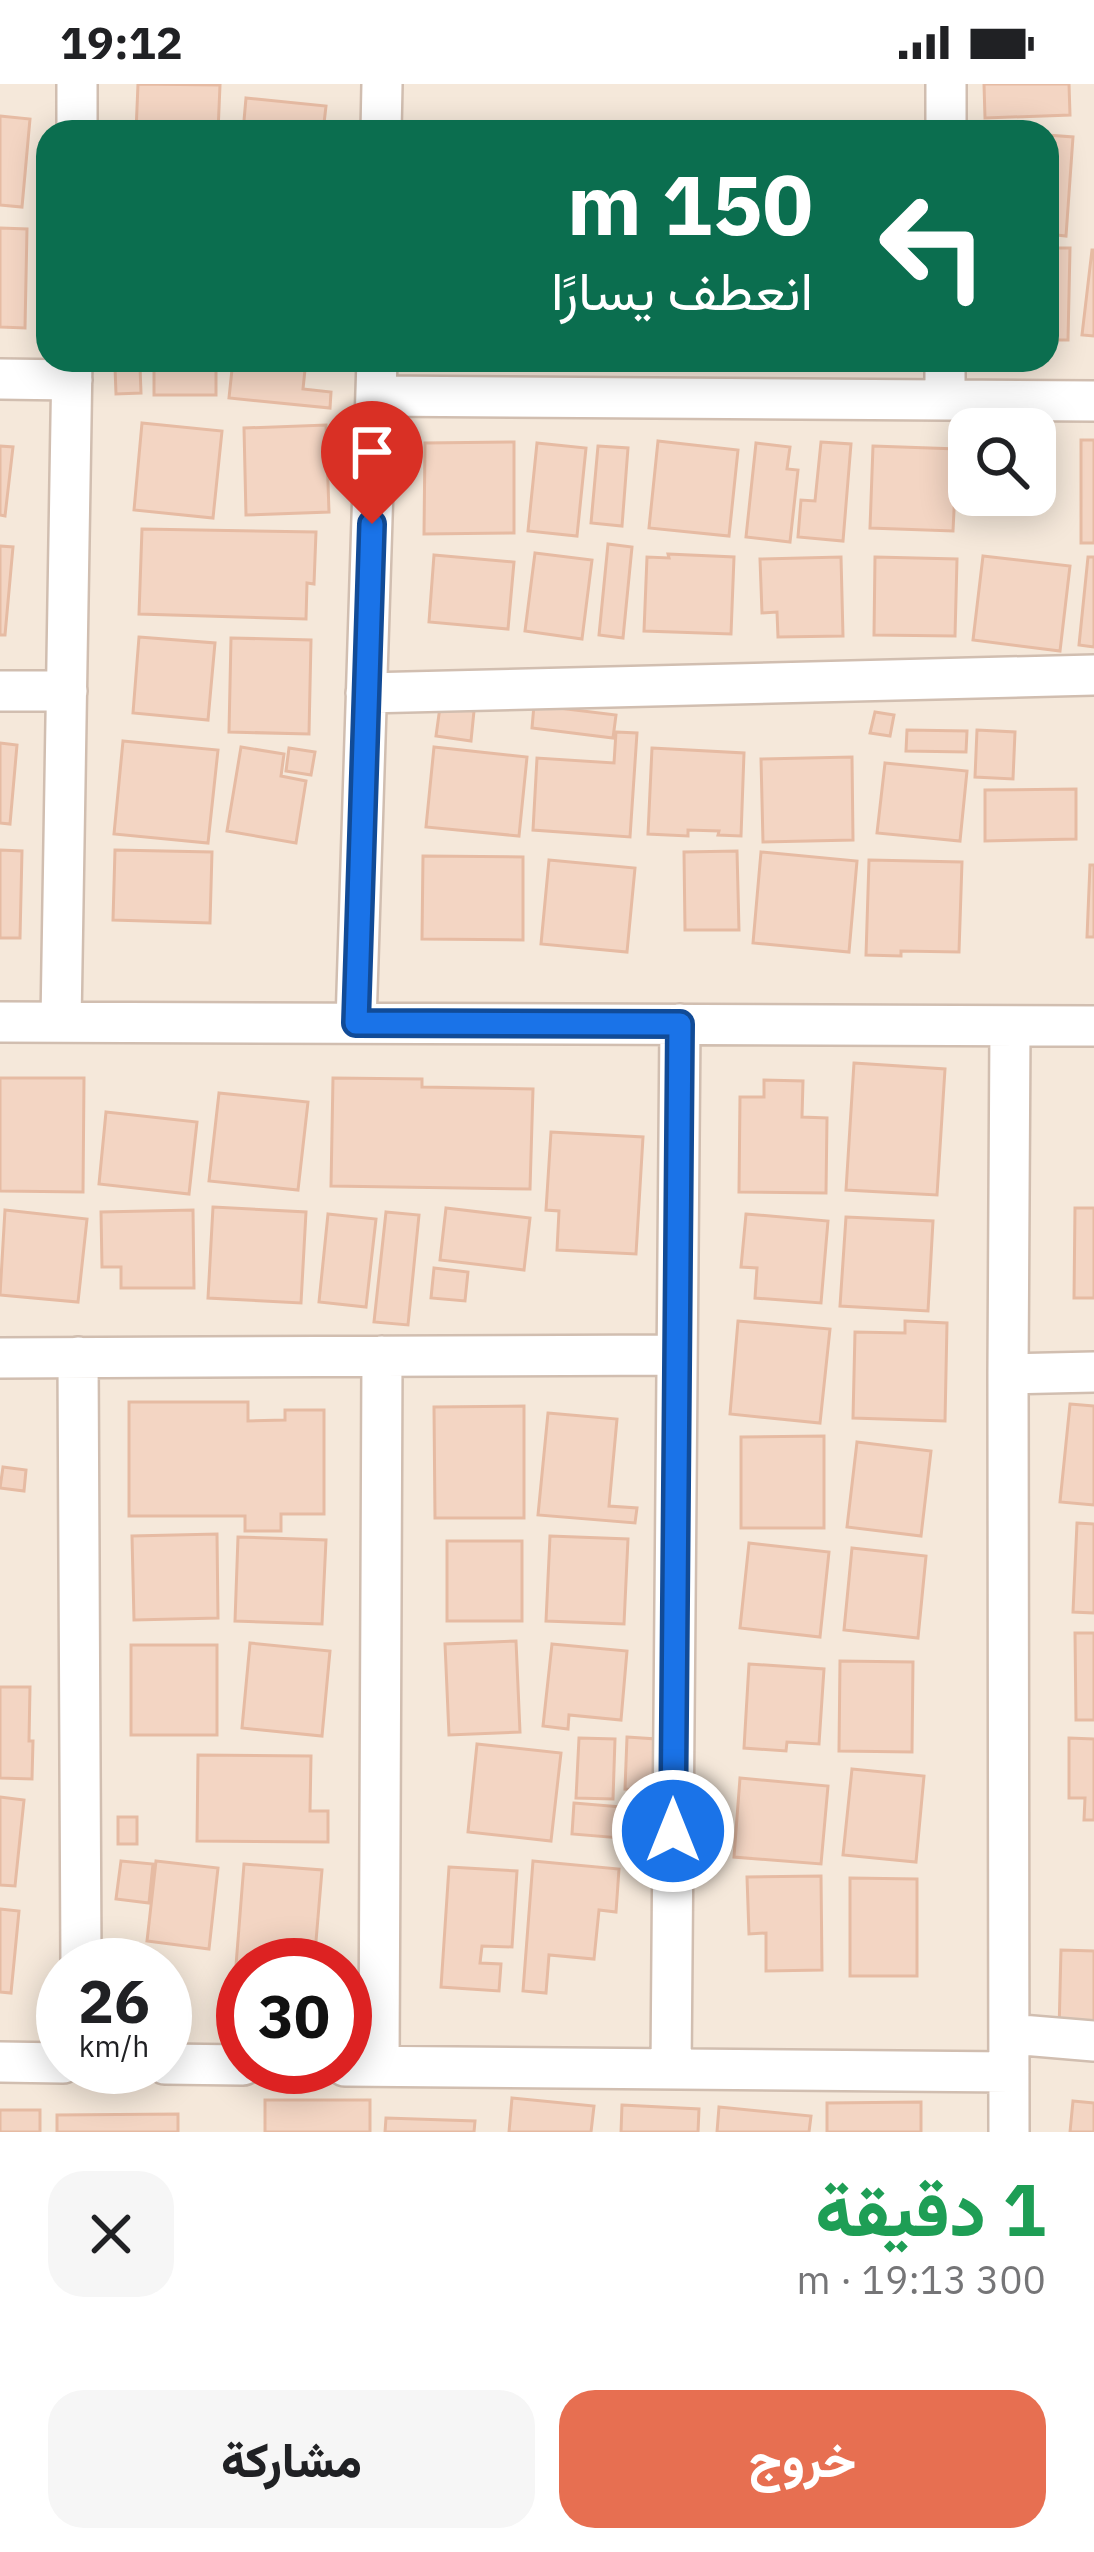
<!DOCTYPE html>
<html lang="ar">
<head>
<meta charset="utf-8">
<style>
	:root { --surface:#fff; --page:#f6f6f6; --text:#202124; --muted:#757577; --accent:#e76f51 }
	body { margin:0; font-family:"IBM Plex Sans",Vazirmatn,sans-serif; background:var(--page); color:var(--text); direction:rtl; height:100vh; display:flex; flex-direction:column; font-size:45px; white-space:nowrap }
	* { box-sizing:border-box; margin:0 }
	p { font-size:39px; color:var(--muted) }
	.icon { flex:none; width:66px; height:66px; fill:none; stroke:currentColor; stroke-width:2; stroke-linecap:round; stroke-linejoin:round }
	.map { position:relative; height:2048px; overflow:hidden; direction:ltr }
	.sheet { display:flex; flex-direction:column; background:var(--surface); flex:1 }
	.sheet>* { flex:none }
	.guide { position:absolute; left:36px; top:36px; width:1023px; height:252px; border-radius:36px; box-shadow:0 6px 30px #0003; direction:rtl; background:#0b6e4f; color:#fff; overflow:hidden }
	.tools { position:absolute; left:948px; top:324px; display:grid; gap:24px }
	.tools a { display:grid; place-items:center; width:108px; height:108px; border-radius:24px; background:var(--surface); box-shadow:0 6px 30px #0003; font-size:60px }
	.speed { position:absolute; left:36px; top:1854px; display:flex; gap:24px; font-size:60px; font-weight:700; text-align:center }
	.speed>* { display:grid; place-content:center; width:156px; height:156px; border-radius:50%; background:var(--surface); box-shadow:0 6px 30px #0003; line-height:1 }
	.speed small { font-size:30px; font-weight:400 }
	.speed .limit { border:18px solid #d22; background:#fff; color:#111 }
	.pin { position:absolute; display:grid; place-items:center; width:102px; height:102px; color:#fff; margin:-123px -51px; border-radius:50% 50% 50% 0; rotate:-45deg; box-shadow:0 0 12px #0007 }
	.pin .icon { rotate:45deg }
	.me { position:absolute; width:132px; margin:-66px; rotate:0deg; stroke-linejoin:round; filter:drop-shadow(0 0 9px #0008) }
	.turn { display:flex; align-items:center; gap:42px; height:252px; padding:0 48px; font-size:54px }
	.turn .icon { width:156px; height:156px; stroke-width:2.5 }
	.turn b { display:block; font-size:84px; line-height:102px }
	.round { display:grid; place-items:center; flex:none; width:126px; height:126px; border-radius:36px; background:var(--page) }
	.head { display:flex; align-items:center; justify-content:space-between; height:204px; padding:0 48px }
	h1 { font-size:72px; font-weight:800; line-height:90px; color:#1e9e55 }
	.primary-button { display:flex; gap:24px; margin-top:auto; padding:24px 48px }
	.primary-button a { flex:1; height:138px; border-radius:36px; background:var(--accent); color:#fff; font-size:48px; font-weight:800; line-height:138px; text-align:center }
	.primary-button a+a { background:var(--page); color:var(--text) }
	.status { display:flex; justify-content:space-between; align-items:center; height:84px; padding:0 60px; background:var(--surface); direction:ltr }
	.status svg { height:33px; fill:currentColor }
	.map>svg:first-child { display:block }
	.residential { fill:#f5e8da; fill-rule:evenodd }
	.building { fill:#f3d5c3; stroke:#e6bba3; stroke-width:3 }
	.lines { fill:none; stroke-linecap:round; stroke-linejoin:round }
	.minor-casing { stroke:#d1beb0; stroke-width:44 }
	.minor { stroke:#fff; stroke-width:39 }
	.route-casing { stroke:#114b97; stroke-width:30 }
	.route { stroke:#1a73e8; stroke-width:21 }
</style>
</head>
<body>
<div class="status"><b>19:12</b><svg viewBox="0 0 49 12"><path d="M0 12V9h3v3zM5 12V6h3v6zM10 12V3h3v9zM15 12V0h3v12zM26 1h20v11H26zM47 4h2v5h-2z"/></svg></div>
<div class="map">
<svg width="1094" height="2048" viewBox="0 0 1094 2048">
	<rect width="100%" height="100%" fill="#fdf6ec"/>
	<path class="residential" d="M0,0H1094V2048H0ZM48,48H1047V276H48ZM969,345H1035V411H969ZM63,1881H165V1983H63ZM243,1881H345V1983H243Z"/>
	<path class="building" d="M138,0L220,1L218,48H136Z
		M984,0H1069L1070,31L985,34Z
		M246,14L326,22L323,48H243Z
		M0,32L30,35L22,123L0,121Z
		M1047,51L1073,53L1066,152L1047,150Z
		M0,144L27,145L25,244L0,243Z
		M1047,164H1070L1068,256H1047Z
		M1092,166H1094V252L1082,251Z
		M154,276H216V311H154Z
		M233,276H306L303,305L331,308L330,324L229,314Z
		M140,282L141,309L116,310L115,283Z
		M142,339L222,347L213,434L134,426Z
		M326,341L329,428L246,431L244,344Z
		M1081,356H1094V459H1081Z
		M658,357L738,366L729,452L649,444Z
		M514,358V449L424,450L425,359Z
		M821,358L851,360L843,457L798,453L801,416L815,417Z
		M537,359L586,364L577,452L528,447Z
		M756,359L790,363L787,385L798,386L790,458L746,453Z
		M0,362L13,363L5,432L0,431Z
		M598,362L628,364L622,442L591,439Z
		M873,362L957,365L953,447L870,444Z
		M142,445L316,448L314,500L307,499L306,535L139,530Z
		M608,460L632,463L623,554L599,551Z
		M0,462L13,463L5,551H0Z
		M535,469L592,476L582,555L525,547Z
		M668,470L734,473L731,550L644,547L647,473L669,474Z
		M434,471L514,478L508,545L429,538Z
		M983,472L1070,482L1060,567L973,556Z
		M841,473L843,552L778,553L777,528L762,529L760,475Z
		M875,473L957,475L955,552L874,551Z
		M1088,473H1094V563L1079,561Z
		M139,553L215,559L208,636L133,629Z
		M231,554L311,556L309,650L229,648Z
		M534,621L616,631L613,654L532,644Z
		M440,623L474,627L471,657L436,652Z
		M875,628L894,631L890,652L870,649Z
		M907,646L967,647L966,668L906,667Z
		M977,646L1015,648L1013,695L975,693Z
		M616,648L637,649L630,753L533,746L537,674L614,679Z
		M123,657L218,666L208,759L114,750Z
		M0,659L17,661L10,740L0,739Z
		M241,663L284,670L281,692L306,697L296,759L227,747Z
		M434,663L527,673L519,752L426,743Z
		M289,664L315,668L311,691L286,687Z
		M652,664L744,669L741,752L718,751L719,747L688,746V752L648,750Z
		M852,673L853,756L763,758L761,675Z
		M885,679L967,687L960,757L877,749Z
		M1076,705V755L985,757V706Z
		M0,766L22,767L20,854H0Z
		M115,766L212,768L210,839L113,836Z
		M737,767L739,846H685L684,768Z
		M761,768L857,777L849,868L753,859Z
		M423,772L523,773V856L422,855Z
		M549,776L635,784L627,868L541,860Z
		M869,776L962,778L959,868L901,867V872L866,871Z
		M1090,781H1094V853H1087Z
		M854,979L945,985L937,1111L846,1106Z
		M0,994H84L83,1108L0,1107Z
		M333,994L422,995V1003L533,1005L530,1105L331,1102Z
		M764,996L803,997L802,1033L827,1034L826,1109L739,1108L740,1013H764Z
		M219,1009L308,1018L298,1106L209,1097Z
		M106,1028L197,1038L189,1110L99,1100Z
		M551,1048L643,1053L636,1170L557,1166L559,1127L546,1126Z
		M213,1123L306,1128L301,1219L208,1214Z
		M446,1124L530,1134L524,1186L440,1176Z
		M1075,1124H1094V1214H1074Z
		M5,1126L87,1135L78,1218L0,1211Z
		M193,1126L194,1204H121V1183H102L101,1128Z
		M386,1128L419,1131L408,1241L374,1238Z
		M328,1130L376,1135L366,1223L319,1218Z
		M746,1130L828,1137L821,1219L755,1214L757,1184L741,1183Z
		M846,1133L933,1137L928,1227L840,1222Z
		M434,1184L468,1188L465,1217L431,1214Z
		M738,1237L830,1245L820,1339L730,1330Z
		M905,1237L947,1239L945,1337L853,1334L855,1248L905,1249Z
		M129,1318H248V1337L285,1336V1326H324V1430H281V1447H245V1432H129Z
		M1070,1320L1094,1322V1421L1060,1418Z
		M524,1322V1434H435L434,1323Z
		M548,1329L617,1335L609,1422L637,1424L635,1439L538,1431Z
		M824,1352V1444H741V1353Z
		M857,1358L931,1367L921,1452L847,1443Z
		M3,1383L26,1386L24,1407L0,1404Z
		M1077,1439L1094,1440V1529L1073,1528Z
		M217,1450L218,1534L134,1536L132,1452Z
		M550,1452L628,1455L624,1540L546,1537Z
		M238,1453L326,1456L322,1540L235,1537Z
		M447,1457H522V1537H447Z
		M749,1459L829,1468L820,1553L740,1544Z
		M852,1464L926,1472L918,1554L844,1546Z
		M1075,1549H1094V1636H1076Z
		M516,1557L520,1648L449,1651L445,1560Z
		M250,1559L330,1567L322,1652L242,1644Z
		M552,1560L627,1567L621,1636L569,1631L568,1645L543,1642Z
		M131,1561H217V1651H131Z
		M840,1577L913,1578L912,1668L839,1667Z
		M749,1580L824,1585L819,1660L787,1658L786,1667L744,1664Z
		M0,1603H30L29,1657H33L32,1695L0,1694Z
		M627,1653L656,1655L653,1706L625,1705Z
		M579,1654L615,1655L613,1715L576,1714Z
		M1069,1654L1094,1655V1736H1084L1085,1714H1069Z
		M477,1660L561,1669L551,1757L468,1748Z
		M198,1671L311,1672L310,1727H328V1758L197,1757Z
		M852,1685L924,1692L916,1778L843,1771Z
		M740,1694L828,1702L821,1780L734,1773Z
		M0,1713L24,1716L15,1802L0,1801Z
		M574,1719L658,1726L656,1757L572,1750Z
		M118,1733H137V1760H118Z
		M121,1777L153,1780L149,1819L116,1815Z
		M156,1777L218,1784L209,1865L147,1857Z
		M533,1777L619,1785L616,1828L599,1826L594,1875L549,1871L546,1909L523,1907Z
		M244,1780L322,1786L314,1881H243V1894H235Z
		M449,1783L517,1787L512,1863L482,1862L480,1879L501,1880L499,1907L441,1903Z
		M821,1792L822,1886L766,1887V1849L749,1850L747,1793Z
		M850,1794L917,1795V1892H850Z
		M0,1825L19,1827L11,1909L0,1908Z
		M105,1863H133V1881H105Z
		M1061,1866L1094,1867V1949L1059,1948Z
		M512,2014L594,2022L591,2048H509Z
		M265,2016H370V2048H265Z
		M1073,2017L1094,2019V2048H1070Z
		M921,2018V2048H827V2019Z
		M622,2021L699,2025L698,2048H621Z
		M719,2023L811,2032L809,2048H717Z
		M0,2026H40V2048H0Z
		M178,2030V2048H57V2031Z
		M386,2034L475,2037L474,2048H385Z"/>
	<g class="lines">
		<g class="minor-casing">
			<path id="minor" d="M77,48V0
				M381,48L382,0
				M946,48V0
				M0,295L72,296
				M376,312L1094,317
				M945,316V276
				M0,607H67
				M366,609L1094,591
				M0,938L1094,942
				M61,938L72,276
				M356,939L377,276
				M78,1273L81,1881
				M0,1274L677,1271
				M1008,1290L1094,1288
				M1010,1950L1094,1957
				M0,1978L63,1979
				M165,1980L243,1981
				M345,1982L1009,1988
				M379,1982L382,1272
				M671,1985L680,940
				M1009,2048L1008,1290L1010,942"/>
		</g>
		<use href="#minor" class="minor"/>
	</g>
	<g class="lines">
		<g class="route-casing">
			<path id="route" d="M372,440L356,939L680,940L673,1747"/>
		</g>
		<use href="#route" class="route"/>
	</g>
</svg>
<div class="tools">
<a><svg class="icon" aria-label="search" viewBox="0 0 24 24"><circle cx="10" cy="10" r="6"/><path d="M15 15l6 6"/></svg></a>
</div>
<div class="speed"><div>26<small>km/h</small></div><div class="limit">30</div></div>
<div class="pin" style="left:372px;top:440px;background:#d93025"><svg class="icon" aria-label="arrive" viewBox="0 0 24 24"><path d="M6 21V4h12l-3 4 3 4H6"/></svg></div>
<svg class="me" style="left:673px;top:1747px" viewBox="-20 -20 40 40"><circle r="17" fill="#1a73e8" stroke="#fff" stroke-width="3"/><path d="M0-11L8 9 0 5-8 9z" fill="#fff"/></svg>
<div class="guide">
<div class="turn"><svg class="icon" aria-label="left" viewBox="0 0 24 24"><path d="M17 20v-9H6M10 6l-5 5 5 5"/></svg><div><b>150 m</b>انعطف يسارًا</div></div>
</div>
</div>
<section class="sheet">
<div class="head"><div><h1>1 دقيقة</h1><p>300 m · 19:13</p></div><a class="round"><svg class="icon" aria-label="close" viewBox="0 0 24 24"><path d="M6 6l12 12M18 6L6 18"/></svg></a></div>
<div class="primary-button"><a>خروج</a><a>مشاركة</a></div>
</section>
</body>
</html>
